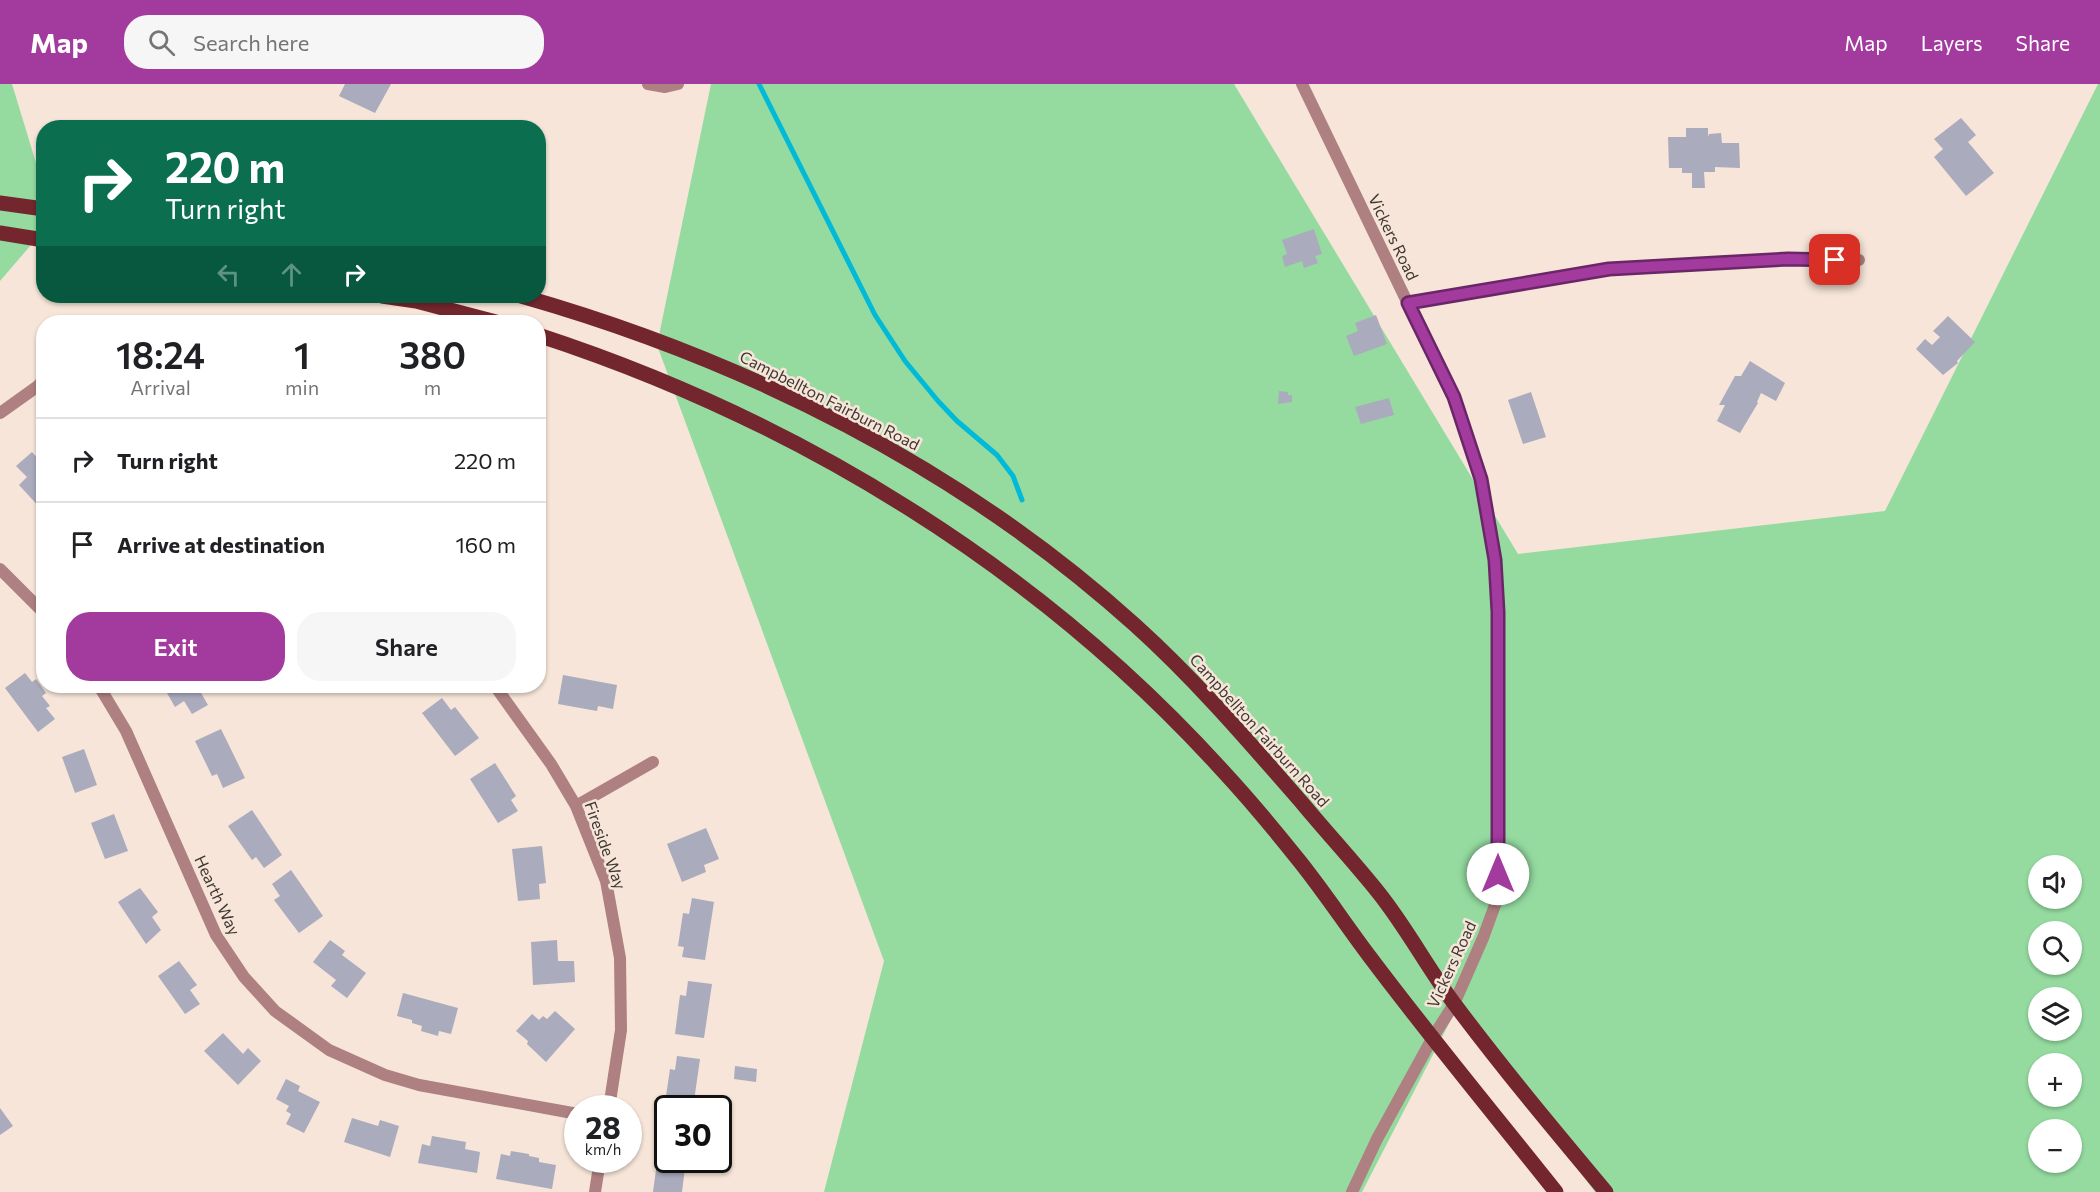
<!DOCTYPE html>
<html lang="en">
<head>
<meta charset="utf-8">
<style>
	:root { --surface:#fff; --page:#f6f6f6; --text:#202124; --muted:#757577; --line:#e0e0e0; --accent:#a33b9f }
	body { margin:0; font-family:Commissioner,sans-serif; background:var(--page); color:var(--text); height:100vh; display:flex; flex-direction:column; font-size:22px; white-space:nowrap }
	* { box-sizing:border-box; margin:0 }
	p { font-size:20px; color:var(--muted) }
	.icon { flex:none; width:33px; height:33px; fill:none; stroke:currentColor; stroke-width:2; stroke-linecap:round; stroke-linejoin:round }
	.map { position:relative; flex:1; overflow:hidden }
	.details { position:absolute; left:36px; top:231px; width:510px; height:378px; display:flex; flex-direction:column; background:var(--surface); border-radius:24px; box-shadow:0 2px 4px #0004 }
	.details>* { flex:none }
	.guide { position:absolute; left:36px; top:36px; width:510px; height:183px; border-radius:24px; box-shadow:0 2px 4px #0004; background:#0b6e4f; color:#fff; overflow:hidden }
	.fabs { position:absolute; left:2028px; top:771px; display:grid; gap:12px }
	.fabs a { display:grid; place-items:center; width:54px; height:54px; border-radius:50%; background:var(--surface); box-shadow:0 2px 4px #0004; font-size:30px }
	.speed { position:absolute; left:564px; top:1011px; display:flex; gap:12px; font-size:30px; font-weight:700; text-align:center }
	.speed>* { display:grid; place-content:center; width:78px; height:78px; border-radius:50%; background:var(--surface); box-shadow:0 2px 4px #0004; line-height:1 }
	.speed small { font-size:15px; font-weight:400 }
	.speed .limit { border:3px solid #111; border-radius:9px; background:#fff; color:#111 }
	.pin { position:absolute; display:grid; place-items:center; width:51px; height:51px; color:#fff; margin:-26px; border-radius:12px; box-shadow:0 3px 9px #0006 }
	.me { position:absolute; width:66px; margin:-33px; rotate:0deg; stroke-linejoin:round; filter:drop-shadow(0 0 4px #0008) }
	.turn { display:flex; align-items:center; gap:21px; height:126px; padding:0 30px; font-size:27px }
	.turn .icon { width:78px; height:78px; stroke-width:2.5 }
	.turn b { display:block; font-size:42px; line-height:51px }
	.lanes { display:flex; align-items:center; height:57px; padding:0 30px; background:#0003; justify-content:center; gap:30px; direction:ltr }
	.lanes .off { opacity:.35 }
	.eta { display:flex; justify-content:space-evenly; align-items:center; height:102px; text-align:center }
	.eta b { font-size:36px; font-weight:600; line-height:42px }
	.button { display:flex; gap:12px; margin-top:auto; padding:12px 30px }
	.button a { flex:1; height:69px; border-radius:24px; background:var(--accent); color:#fff; font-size:24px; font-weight:600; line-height:69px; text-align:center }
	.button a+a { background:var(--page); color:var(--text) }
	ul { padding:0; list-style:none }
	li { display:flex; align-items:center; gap:18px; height:84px; padding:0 30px; border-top:2px solid var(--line) }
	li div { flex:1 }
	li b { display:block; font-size:22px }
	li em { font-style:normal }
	header { display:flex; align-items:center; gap:36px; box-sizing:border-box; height:84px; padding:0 30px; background:var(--accent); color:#fff }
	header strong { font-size:28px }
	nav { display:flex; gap:33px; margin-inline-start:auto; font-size:21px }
	.search { width:420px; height:54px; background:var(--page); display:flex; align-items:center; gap:15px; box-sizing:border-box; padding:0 21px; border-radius:24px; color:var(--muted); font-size:22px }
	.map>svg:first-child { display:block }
	.green { fill:#95dba0; fill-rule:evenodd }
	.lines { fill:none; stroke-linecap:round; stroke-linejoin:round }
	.stream { stroke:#00bad7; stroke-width:5 }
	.building { fill:#aaabbd }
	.street { stroke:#ae8081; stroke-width:12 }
	.primary { stroke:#73262e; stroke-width:15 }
	.route-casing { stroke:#6a2667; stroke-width:15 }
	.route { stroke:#a33b9f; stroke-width:10 }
	.labels { text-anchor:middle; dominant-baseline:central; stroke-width:5; stroke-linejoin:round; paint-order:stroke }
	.street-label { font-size:16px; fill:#3e3832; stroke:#f6e5d8 }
</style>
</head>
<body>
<header>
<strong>Map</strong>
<div class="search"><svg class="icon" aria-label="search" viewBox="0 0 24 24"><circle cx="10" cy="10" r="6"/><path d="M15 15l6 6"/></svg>Search here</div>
<nav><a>Map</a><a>Layers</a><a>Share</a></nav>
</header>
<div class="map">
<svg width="2100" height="1108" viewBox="0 0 2100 1108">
	<rect width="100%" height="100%" fill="#f6e5d8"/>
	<path class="green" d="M0,0H12L43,102V147L0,197Z
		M711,0H1234L1518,470L1885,427L2098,0H2100V1108H1595L1456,926L1362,1108H824L884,877L657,261ZM2038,782H2072V814H2038ZM2038,848H2072V880H2038ZM2038,914H2072V946H2038ZM2038,980H2072V1012H2038ZM2038,1046H2072V1078H2038Z"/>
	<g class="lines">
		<path class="stream" d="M759,0L875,231L905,277L938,317L957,337L997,371L1013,392L1022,416"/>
	</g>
	<path class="building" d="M345,0H391L375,29L339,12Z
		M1961,34L1976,51L1968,58L1994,89L1966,112L1934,73L1943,65L1934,55Z
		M1686,44H1708V53L1709,50L1721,49L1722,59H1739L1740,84L1715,83V88H1704L1705,104H1692V89H1682V84H1669L1668,53H1686Z
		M1314,145L1322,170L1315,172L1318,179L1304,184L1302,177L1285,183L1282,172L1287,170L1282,156Z
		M1376,231L1387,260L1354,272L1346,252L1358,247L1355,239Z
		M1948,232L1975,258L1957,277L1958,279L1943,291L1916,265L1925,255L1932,261L1940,253L1933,247Z
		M1750,277L1785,299L1776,317L1761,309L1757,318L1758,319L1740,349L1717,337L1725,321H1719L1735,292H1741Z
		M1279,307L1288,308V311H1292V318L1278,320Z
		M1531,308L1546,353L1523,360L1508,316Z
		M1389,314L1394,331L1361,340L1355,323Z
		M32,368L44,381L42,426L19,401L27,393L16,382Z
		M25,589L32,598L36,595L46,609L42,612L50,622L46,624L55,635L38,648L5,604Z
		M563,591L617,601L613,625L598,622L597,627L558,620Z
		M163,602H197L208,621L192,630L184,617L175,623Z
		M442,614L451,626L455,623L479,654L455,672L422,629Z
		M221,645L245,694L223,704L217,690L212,692L195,657Z
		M84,665L97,701L75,709L62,673Z
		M495,679L516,712L511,716L518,727L498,739L470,695Z
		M252,726L282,771L264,784L256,773L252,776L228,742Z
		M114,730L128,767L105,775L91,739Z
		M706,744L719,775L704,781L706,788L682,798L667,760Z
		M542,762L546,799L539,800L540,815L518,817L512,765Z
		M291,786L323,832L299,849L274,816L280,812L272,800Z
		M140,804L158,828L152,833L161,846L146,860L118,818Z
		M692,814L714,818L705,876L682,873L684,863L678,862L683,829L689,830Z
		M330,856L345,867L342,871L366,889L347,914L331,902L336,896L313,878Z
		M557,856L558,877H574L575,898L533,901L531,858Z
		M179,877L197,901L190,906L200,920L185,930L158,892Z
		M688,897L712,900L704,954L675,950L680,911L686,912Z
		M403,909L458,924L451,950L439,947L438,952L421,947L422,942L412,939V936L397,932Z
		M555,927L575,945L546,978L527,960L528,957L516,947L532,930L539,936L543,932L547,935Z
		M223,949L243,970L248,964L261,977L238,1001L204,967Z
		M677,972L700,975L693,1024H670L671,1020L665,1019L670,985L675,986Z
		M735,982L757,985L756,998L734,995Z
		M286,995L300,1002L298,1007L320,1018L304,1049L286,1040L291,1030L286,1027L289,1022L276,1015Z
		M0,1024L13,1042L0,1051Z
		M352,1034L378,1042L380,1036L399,1042L390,1073L344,1058Z
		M432,1052L466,1058L465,1065L480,1068L477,1089L418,1079L422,1060L430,1062Z
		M666,1061L668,1076H686L682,1108H653L658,1071L664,1072Z
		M511,1067L529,1070V1072L539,1074V1078L556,1081L552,1105L496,1095L501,1070L510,1072Z"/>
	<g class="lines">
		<path class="street" d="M648,0L665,3L678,0
			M1302,0L1453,313L1481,395L1495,476L1498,528L1499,790L1495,821L1483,854L1454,920L1433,953L1377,1055L1352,1108
			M1408,219L1609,185L1788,175L1859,176
			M0,329L38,302L44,295
			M0,485L44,529
			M99,602L126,647L216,851L244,893L275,927L329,966L385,991L419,1001L578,1030
			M495,602L551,680L576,722L606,797L620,874L621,946L609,1024
			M576,722L653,678
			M595,1108L600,1076"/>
		<path class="primary" d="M0,119L44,125
			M0,149L44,156
			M382,212L416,217L496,238
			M521,212C746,276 961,384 1135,541C1196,596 1249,658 1303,720C1328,750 1354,778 1378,808C1407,844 1428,885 1456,922C1504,986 1555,1047 1606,1108
			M538,251C798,336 1038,483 1222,686C1248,714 1273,744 1297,774C1323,806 1345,840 1370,873C1430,953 1494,1030 1556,1108"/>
	</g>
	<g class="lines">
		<g class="route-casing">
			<path id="route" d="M1498,790V528L1495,476L1481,395L1454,313L1408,219L1609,185L1788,175L1835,176"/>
		</g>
		<use href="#route" class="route"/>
	</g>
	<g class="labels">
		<g class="street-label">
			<text transform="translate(1394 153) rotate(64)">Vickers Road</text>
			<text transform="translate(830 316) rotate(27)">Campbellton Fairburn Road</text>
			<text transform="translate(1260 646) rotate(48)">Campbellton Fairburn Road</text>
			<text transform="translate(606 761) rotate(70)">Fireside Way</text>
			<text transform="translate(218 811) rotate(65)">Hearth Way</text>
			<text transform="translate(1451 880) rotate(-65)">Vickers Road</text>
		</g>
	</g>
</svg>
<div class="fabs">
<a><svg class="icon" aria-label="sound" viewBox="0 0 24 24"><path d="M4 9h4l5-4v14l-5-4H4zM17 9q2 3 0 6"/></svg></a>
<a><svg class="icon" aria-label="search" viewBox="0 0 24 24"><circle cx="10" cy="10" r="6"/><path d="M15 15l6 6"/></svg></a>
<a><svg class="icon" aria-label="layers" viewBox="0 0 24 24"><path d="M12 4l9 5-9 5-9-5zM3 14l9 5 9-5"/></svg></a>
<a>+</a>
<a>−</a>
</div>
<div class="speed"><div>28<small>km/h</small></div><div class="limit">30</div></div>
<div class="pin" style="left:1835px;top:176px;background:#d93025"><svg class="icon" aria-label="arrive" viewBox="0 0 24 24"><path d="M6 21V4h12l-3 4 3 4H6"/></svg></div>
<svg class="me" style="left:1498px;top:790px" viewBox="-20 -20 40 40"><circle r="19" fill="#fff"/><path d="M0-13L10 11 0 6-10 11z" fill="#a33b9f"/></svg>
<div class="guide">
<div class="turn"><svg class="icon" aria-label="right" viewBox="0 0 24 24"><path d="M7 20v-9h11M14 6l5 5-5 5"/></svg><div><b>220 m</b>Turn right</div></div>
<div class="lanes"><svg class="icon off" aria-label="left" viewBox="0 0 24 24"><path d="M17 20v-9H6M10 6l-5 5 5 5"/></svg><svg class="icon off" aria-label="ahead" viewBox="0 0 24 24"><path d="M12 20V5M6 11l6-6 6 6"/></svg><svg class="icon" aria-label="right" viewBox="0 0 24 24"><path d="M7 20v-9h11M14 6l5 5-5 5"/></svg></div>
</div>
<section class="details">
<div class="eta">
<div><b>18:24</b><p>Arrival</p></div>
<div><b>1</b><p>min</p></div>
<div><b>380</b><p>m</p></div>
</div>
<ul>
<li><svg class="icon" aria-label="right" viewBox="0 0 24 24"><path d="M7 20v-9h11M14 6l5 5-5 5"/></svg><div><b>Turn right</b></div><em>220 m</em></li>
<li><svg class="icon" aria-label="arrive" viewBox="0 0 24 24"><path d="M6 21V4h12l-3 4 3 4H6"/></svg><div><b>Arrive at destination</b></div><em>160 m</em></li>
</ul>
<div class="button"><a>Exit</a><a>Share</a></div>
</section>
</div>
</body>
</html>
